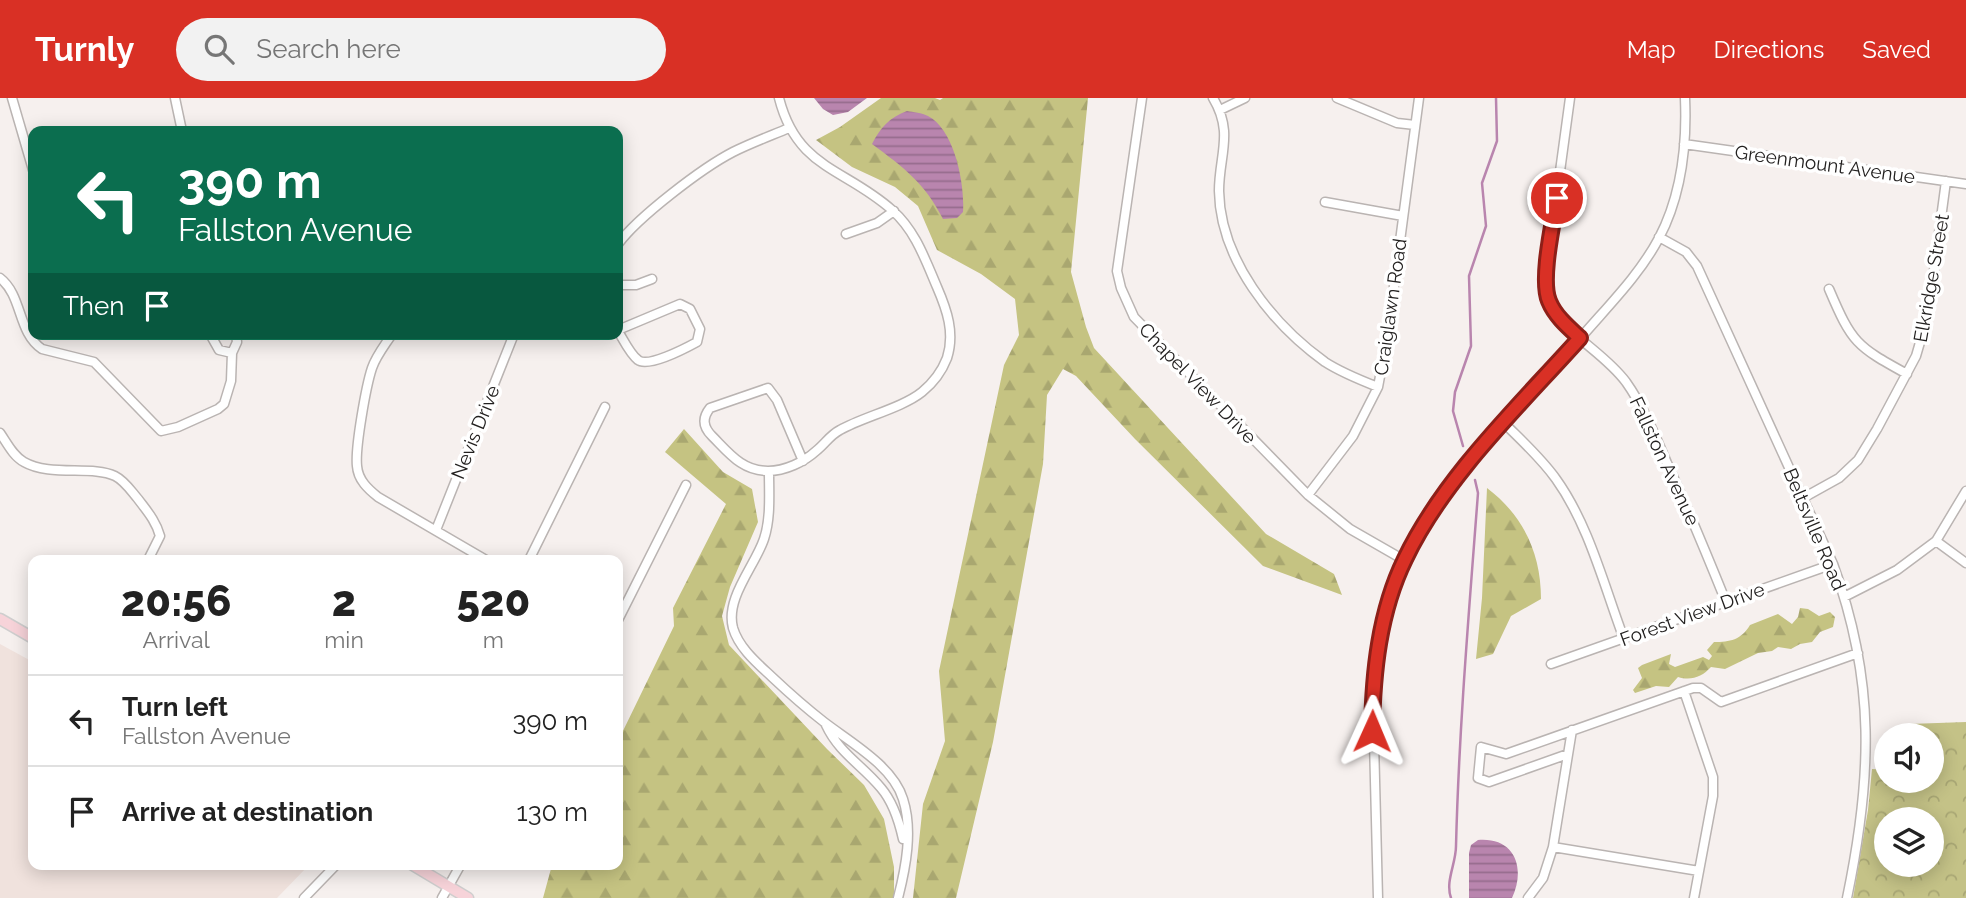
<!DOCTYPE html>
<html lang="en">
<head>
<meta charset="utf-8">
<style>
	:root { --surface:#fff; --page:#f2f2f2; --text:#222; --muted:#767676; --line:#e0e0e0; --accent:#d93025 }
	body { margin:0; font-family:Raleway,sans-serif; background:var(--page); color:var(--text); height:100vh; display:flex; flex-direction:column; font-size:26px; white-space:nowrap }
	* { box-sizing:border-box; margin:0 }
	p { font-size:23px; color:var(--muted) }
	.icon { flex:none; width:38px; height:38px; fill:none; stroke:currentColor; stroke-width:2; stroke-linecap:round; stroke-linejoin:round }
	.map { position:relative; flex:1; overflow:hidden }
	.sheet { position:absolute; left:28px; top:457px; width:595px; height:315px; display:flex; flex-direction:column; background:var(--surface); border-radius:14px; box-shadow:0 4px 18px #0003 }
	.sheet>* { flex:none }
	.hud { position:absolute; left:28px; top:28px; width:595px; height:214px; border-radius:14px; box-shadow:0 4px 18px #0003; background:#0b6e4f; color:#fff; overflow:hidden }
	.tools { position:absolute; left:1874px; top:625px; display:grid; gap:14px }
	.tools a { display:grid; place-items:center; width:70px; height:70px; border-radius:50%; background:var(--surface); box-shadow:0 4px 18px #0003; font-size:35px }
	.pin { position:absolute; display:grid; place-items:center; width:60px; height:60px; color:#fff; margin:-30px; border:4px solid #fff; border-radius:50%; box-shadow:0 2px 7px #0007 }
	.me { position:absolute; width:77px; margin:-38px; rotate:1deg; stroke-linejoin:round; filter:drop-shadow(0 0 5px #0008) }
	.turn { display:flex; align-items:center; gap:24px; height:147px; padding:0 35px; font-size:32px }
	.turn .icon { width:91px; height:91px; stroke-width:2.5 }
	.turn b { display:block; font-size:49px; line-height:60px }
	.then { display:flex; align-items:center; height:66px; padding:0 35px; background:#0003; gap:14px; font-size:26px }
	.eta { display:flex; justify-content:space-evenly; align-items:center; height:119px; text-align:center }
	.eta b { font-size:42px; font-weight:800; line-height:49px }
	ul { padding:0; list-style:none }
	li { display:flex; align-items:center; gap:21px; height:91px; padding:0 35px; border-top:2px solid var(--line) }
	li div { flex:1 }
	li b { display:block; font-size:26px }
	li em { font-style:normal }
	header { display:flex; align-items:center; gap:42px; box-sizing:border-box; height:98px; padding:0 35px; background:var(--accent); color:#fff }
	header strong { font-size:33px }
	nav { display:flex; gap:38px; margin-inline-start:auto; font-size:24px }
	.search { width:490px; height:63px; background:var(--page); display:flex; align-items:center; gap:18px; box-sizing:border-box; padding:0 24px; border-radius:38px; color:var(--muted); font-size:26px }
	.map>svg:first-child { display:block }
	.built { fill:#f0e2dd }
	.forest { fill:url(#forest-firs) }
	.park { fill:url(#park-crowns); fill-rule:evenodd }
	.water { fill:url(#water-rules) }
	.lines { fill:none; stroke-linecap:round; stroke-linejoin:round }
	.stream { stroke:#b985ae; stroke-width:2.5 }
	.minor-casing { stroke:#bab4b2; stroke-width:11 }
	.major-casing { stroke:#cfcece; stroke-width:13 }
	.minor { stroke:#fff; stroke-width:8 }
	.major { stroke:#f7d3d9; stroke-width:10 }
	.route-casing { stroke:#8d1f18; stroke-width:18 }
	.route { stroke:#d93025; stroke-width:12 }
	.labels { text-anchor:middle; dominant-baseline:central; stroke-width:7; stroke-linejoin:round; paint-order:stroke }
	.street-label { font-size:19px; fill:#232120; stroke:#fff }
</style>
</head>
<body>
<header>
<strong>Turnly</strong>
<div class="search"><svg class="icon" aria-label="search" viewBox="0 0 24 24"><circle cx="10" cy="10" r="6"/><path d="M15 15l6 6"/></svg>Search here</div>
<nav><a>Map</a><a>Directions</a><a>Saved</a></nav>
</header>
<div class="map">
<svg width="1966" height="800" viewBox="0 0 1966 800">
	<defs>
		<pattern id="forest-firs" width="22" height="20" patternUnits="userSpaceOnUse" patternTransform="scale(1.75)"><rect width="22" height="20" fill="#c5c382"/><path d="M5 1l3.5 6h-7zM16 11l3.5 6h-7z" fill="#a9a770"/></pattern>
		<pattern id="park-crowns" width="20" height="18" patternUnits="userSpaceOnUse" patternTransform="scale(1.75)"><rect width="20" height="18" fill="#c4c287"/><path d="M2 6a3 3 0 1 1 6 0M12 15a3 3 0 1 1 6 0" fill="none" stroke="#a8a674"/></pattern>
		<pattern id="water-rules" width="6" height="5" patternUnits="userSpaceOnUse" patternTransform="scale(1.75)"><rect width="6" height="5" fill="#b985ae"/><path d="M0 2.5h6" fill="none" stroke="#966c8d"/></pattern>
	</defs>
	<rect width="100%" height="100%" fill="#f6f0ee"/>
	<path class="built" d="M0,546L33,564V766L309,767L277,800H0Z"/>
	<path class="forest" d="M881,0H935L940,2L943,0H1088L1071,174L1086,229L1094,250L1266,436L1334,476L1342,497L1263,468L1135,341L1076,278L1063,271L1047,297L1043,366L993,644L956,800H913L923,706L945,643L939,573L1004,267L1019,237L1015,201L981,176L937,152L918,108L895,89L852,69L816,42L840,29Z
		M684,331L723,374L752,391L758,424L730,489L722,518L729,547L827,651L864,687L884,721L894,769V800H543L552,767L618,766V650L621,637L674,528L673,510L726,406L665,354Z
		M1487,390C1524,418 1541,456 1541,501L1511,518L1493,556L1476,561L1482,500Z
		M1800,510L1808,511L1819,518L1830,514L1835,519L1833,529L1820,534L1812,544L1800,546L1791,551L1778,549L1772,553L1758,555L1725,571L1711,569C1702,579 1691,583 1678,579L1669,589L1656,588L1635,595L1633,592L1642,580L1638,570L1642,567L1671,556L1669,566L1675,569L1703,559L1709,562L1712,558L1707,552L1714,544C1730,544 1741,542 1750,527L1778,516L1792,526L1798,519Z"/>
	<path class="park" d="M1966,624V800H1853L1868,712L1872,671L1886,672V682H1932V637H1908L1909,626ZM1886,721H1932V766H1886Z"/>
	<path class="water" d="M814,0H867L848,14L833,17L823,11Z
		M907,13C913,14 922,15 928,18C955,32 965,87 963,114L957,120L943,121C925,85 903,69 872,46C880,30 890,19 907,13Z
		M1478,742C1515,739 1526,770 1512,800H1469V755L1471,747Z"/>
	<g class="lines">
		<path class="stream" d="M1463,348L1453,313L1455,294L1471,248L1469,178L1486,128L1482,85L1497,43L1496,0
			M1451,800C1445,783 1456,766 1456,748C1459,630 1469,513 1478,395L1475,382"/>
		<g class="minor-casing">
			<path id="minor" d="M12,0L33,72
				M175,0L182,33
				M779,0C797,71 845,70 892,112C915,132 925,161 937,189C947,212 955,235 947,260C942,273 933,285 922,294C902,310 863,319 840,332C830,337 825,346 816,353C804,364 785,373 768,373C742,373 729,355 712,338C703,329 702,320 710,310L768,290L777,302L803,363
				M1142,0L1117,173L1121,190L1134,219L1308,397L1350,431L1404,462
				M1213,0C1234,35 1219,57 1219,93C1220,161 1272,226 1325,264C1342,275 1360,282 1378,289
				M1337,0L1397,25L1415,27
				M1570,0L1546,176C1544,230 1597,245 1626,284C1643,308 1655,337 1667,365C1688,411 1707,457 1726,504
				M1220,12L1245,0
				M1684,46L1966,86
				M1325,104L1403,118
				M846,136L877,125L894,113
				M1659,139L1686,154L1697,168L1833,466C1876,583 1872,680 1847,800
				M618,146C638,119 702,70 733,54C751,45 770,38 789,30
				M0,180C23,198 17,234 42,251L94,264L161,333L178,329L218,311L224,306L231,283L232,255
				M618,187H636L652,181
				M1829,191C1852,245 1856,248 1907,276
				M618,232L680,206L690,211L700,231L697,244C686,250 648,270 638,262C630,256 623,241 618,233
				M210,236L219,252L232,255L237,244L236,236
				M392,236C385,247 376,258 372,270C366,288 355,350 357,368C358,382 368,391 378,399L486,462
				M1504,325C1522,343 1541,360 1556,381C1589,427 1604,488 1624,541
				M0,335C7,345 13,358 24,364C50,379 92,367 115,378C125,383 131,393 138,401C147,413 156,423 160,438L148,462
				M769,373C769,396 771,420 764,441C755,468 725,500 733,530C739,550 757,565 772,579C789,595 806,610 824,624C850,644 893,668 903,701C913,732 906,769 898,800
				M1308,397L1353,338L1378,289L1387,241L1419,0
				M1803,400L1839,380L1858,362L1877,331L1916,258L1928,217L1946,83
				M436,432L514,236
				M1936,443L1966,465
				M529,462L605,309
				M1844,499L1897,472L1936,443L1966,393
				M618,522L686,387
				M1551,566L1833,466
				M1684,593L1713,679V698L1694,800
				M826,627C839,655 862,667 881,690C893,704 899,723 903,741
				M1568,656L1489,684L1478,680L1481,649L1506,656L1693,590H1701L1721,604L1858,555
				M1553,749L1699,773
				M304,800L337,766
				M442,800L461,766
				M1378,800L1373,604C1376,555 1383,503 1405,459C1449,374 1521,307 1584,236C1610,206 1640,176 1659,140C1681,98 1687,46 1685,0
				M1528,800L1543,780L1553,749L1572,632"/>
		</g>
		<g class="major-casing">
			<path id="major" d="M0,521L33,540
				M411,766L468,800"/>
		</g>
		<use href="#minor" class="minor"/>
		<use href="#major" class="major"/>
	</g>
	<g class="lines">
		<g class="route-casing">
			<path id="route" d="M1372,633C1373,575 1379,514 1405,461C1444,379 1520,307 1580,240C1568,229 1555,218 1549,203C1540,182 1553,125 1557,100"/>
		</g>
		<use href="#route" class="route"/>
	</g>
	<g class="labels">
		<g class="street-label">
			<text transform="translate(1825 66) rotate(8)">Greenmount Avenue</text>
			<text transform="translate(1931 180) rotate(-80)">Elkridge Street</text>
			<text transform="translate(1390 209) rotate(-82)">Craiglawn Road</text>
			<text transform="translate(1198 285) rotate(46)">Chapel View Drive</text>
			<text transform="translate(475 334) rotate(-68)">Nevis Drive</text>
			<text transform="translate(1665 363) rotate(65)">Fallston Avenue</text>
			<text transform="translate(1815 431) rotate(67)">Beltsville Road</text>
			<text transform="translate(1692 516) rotate(-20)">Forest View Drive</text>
		</g>
	</g>
</svg>
<div class="tools">
<a><svg class="icon" aria-label="sound" viewBox="0 0 24 24"><path d="M4 9h4l5-4v14l-5-4H4zM17 9q2 3 0 6"/></svg></a>
<a><svg class="icon" aria-label="layers" viewBox="0 0 24 24"><path d="M12 4l9 5-9 5-9-5zM3 14l9 5 9-5"/></svg></a>
</div>
<div class="pin" style="left:1557px;top:100px;background:#d93025"><svg class="icon" aria-label="arrive" viewBox="0 0 24 24"><path d="M6 21V4h12l-3 4 3 4H6"/></svg></div>
<svg class="me" style="left:1372px;top:633px" viewBox="-20 -20 40 40"><path d="M0-17L14 15 0 8-14 15z" fill="#d93025" stroke="#fff" stroke-width="4"/></svg>
<div class="hud">
<div class="turn"><svg class="icon" aria-label="left" viewBox="0 0 24 24"><path d="M17 20v-9H6M10 6l-5 5 5 5"/></svg><div><b>390 m</b>Fallston Avenue</div></div>
<div class="then">Then<svg class="icon" aria-label="arrive" viewBox="0 0 24 24"><path d="M6 21V4h12l-3 4 3 4H6"/></svg></div>
</div>
<section class="sheet">
<div class="eta">
<div><b>20:56</b><p>Arrival</p></div>
<div><b>2</b><p>min</p></div>
<div><b>520</b><p>m</p></div>
</div>
<ul>
<li><svg class="icon" aria-label="left" viewBox="0 0 24 24"><path d="M17 20v-9H6M10 6l-5 5 5 5"/></svg><div><b>Turn left</b><p>Fallston Avenue</p></div><em>390 m</em></li>
<li><svg class="icon" aria-label="arrive" viewBox="0 0 24 24"><path d="M6 21V4h12l-3 4 3 4H6"/></svg><div><b>Arrive at destination</b></div><em>130 m</em></li>
</ul>
</section>
</div>
</body>
</html>
